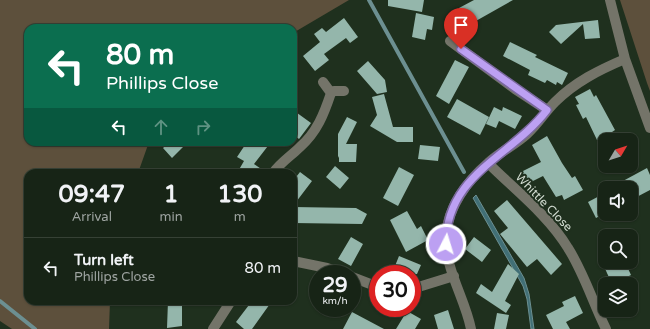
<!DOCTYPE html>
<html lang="en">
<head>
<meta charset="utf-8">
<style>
	:root { --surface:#172416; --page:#202c1f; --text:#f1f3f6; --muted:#9ea4a1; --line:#364135 }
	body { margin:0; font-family:"Varela Round",sans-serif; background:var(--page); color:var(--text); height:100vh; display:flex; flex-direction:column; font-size:15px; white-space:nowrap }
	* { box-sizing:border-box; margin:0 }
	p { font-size:13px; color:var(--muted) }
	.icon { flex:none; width:22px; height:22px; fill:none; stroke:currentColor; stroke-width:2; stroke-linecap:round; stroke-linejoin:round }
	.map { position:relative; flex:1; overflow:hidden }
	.details { position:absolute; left:24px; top:169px; width:273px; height:136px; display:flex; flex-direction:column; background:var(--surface); border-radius:12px; box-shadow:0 1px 3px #0004,0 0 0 1px var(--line) }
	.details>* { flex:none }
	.top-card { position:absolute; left:24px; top:24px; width:273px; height:122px; border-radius:12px; box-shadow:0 1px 3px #0004,0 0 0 1px var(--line); background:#0b6e4f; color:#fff; overflow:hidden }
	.needle { width:26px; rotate:51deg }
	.controls { position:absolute; left:598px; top:133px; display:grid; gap:8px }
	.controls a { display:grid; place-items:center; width:40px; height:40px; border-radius:8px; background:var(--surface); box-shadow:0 1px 3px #0004,0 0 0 1px var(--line); font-size:20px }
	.speed { position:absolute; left:309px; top:265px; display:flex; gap:8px; font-size:20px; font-weight:700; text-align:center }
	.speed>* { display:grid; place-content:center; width:52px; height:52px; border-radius:50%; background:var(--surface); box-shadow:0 1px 3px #0004,0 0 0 1px var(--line); line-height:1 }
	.speed small { font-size:10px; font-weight:400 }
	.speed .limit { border:6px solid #d22; background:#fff; color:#111 }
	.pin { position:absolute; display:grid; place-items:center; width:34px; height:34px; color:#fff; margin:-41px -17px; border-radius:50% 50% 50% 0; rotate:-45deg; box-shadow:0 0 4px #0007 }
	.pin .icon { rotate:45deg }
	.me { position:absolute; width:44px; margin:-22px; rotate:5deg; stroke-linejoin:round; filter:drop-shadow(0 0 3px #0008) }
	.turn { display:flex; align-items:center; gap:14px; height:84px; padding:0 16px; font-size:18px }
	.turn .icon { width:52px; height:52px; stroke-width:2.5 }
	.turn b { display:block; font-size:28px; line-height:34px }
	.lanes { display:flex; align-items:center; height:38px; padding:0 16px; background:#0003; justify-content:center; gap:20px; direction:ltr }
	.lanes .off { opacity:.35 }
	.eta { display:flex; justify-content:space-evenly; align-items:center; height:68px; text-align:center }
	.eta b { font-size:24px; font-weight:700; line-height:28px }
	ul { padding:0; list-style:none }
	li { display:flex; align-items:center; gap:12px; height:60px; padding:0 16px; border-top:1px solid var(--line) }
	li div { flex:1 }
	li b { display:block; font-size:15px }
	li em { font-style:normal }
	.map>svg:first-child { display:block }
	.green { fill:#5d503c }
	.water { fill:#416f76; stroke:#6c8f91 }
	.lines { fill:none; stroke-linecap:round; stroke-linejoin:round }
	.stream { stroke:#6c8f91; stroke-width:4 }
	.building { fill:#94b6ab }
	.minor { stroke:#747469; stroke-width:10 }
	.route-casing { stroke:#7a689d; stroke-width:10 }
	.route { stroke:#bca0f2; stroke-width:7 }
	.labels { text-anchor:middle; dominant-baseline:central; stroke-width:4; stroke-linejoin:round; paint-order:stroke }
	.street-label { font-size:12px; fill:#d0dacf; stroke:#1f301e }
</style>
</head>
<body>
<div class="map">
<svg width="650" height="329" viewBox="0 0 650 329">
	<rect width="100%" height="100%" fill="#1f301e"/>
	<path class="green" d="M0,0H349L293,33V28H28V142H149L138,173H28V301H110L109,329H12L0,321Z
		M620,0H650V91L647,83Z"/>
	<path class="water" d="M476,195L524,278L529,294L534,329H531L527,299L523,286L473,198Z"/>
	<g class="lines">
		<path class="stream" d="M369,0L464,172
			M0,301L35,329"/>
	</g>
	<path class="building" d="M388,0H424L422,12L388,6Z
		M474,0H513L467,26L459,12V8Z
		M416,13L434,17L432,30L427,29L425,40L412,37Z
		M344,18L358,37L350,43L346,38L324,54L329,60L315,71L303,56L320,42L314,34L322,28L326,32Z
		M598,20L600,38L585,39L583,24L561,44L549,32L556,25Z
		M510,42L537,55L535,57L568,73L562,85L557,82L556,85L547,80L545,83L528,75L530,70L503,56Z
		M455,60L469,67L449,104L436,96Z
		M368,61L385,80L387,92L377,94L357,71Z
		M590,89L594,97L596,95L615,130L612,132L615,140H597L586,117L583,119L576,105L579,104L575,97Z
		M384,94L393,127H413V142H397L370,126L377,115L372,97Z
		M457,99L489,117L480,135L447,117Z
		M494,107L502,111L503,107L522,116L515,129L499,121L496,128L486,124Z
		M293,110L311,123L299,139L293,134Z
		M347,117L357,122L346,144H357L356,162H339V156L338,158V134Z
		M547,136L562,163L572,178L575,176L583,190L564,200L562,195L556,197L543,176L527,184L521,172L541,162L532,145Z
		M169,142H188L172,158L163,148Z
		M247,142H271L254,164L267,173H237L244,161L237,157Z
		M420,145L440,147L438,161L418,159Z
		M335,166L349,178L340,189L326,177Z
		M399,167L414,175L398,206L383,198Z
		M647,168L650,175V190L631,200V188H610Z
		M300,172L312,181L293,206V181Z
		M605,193V213L596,218L588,202Z
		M507,200L562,264L551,275L537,259L527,267L500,234L508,228L494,211Z
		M293,207L356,208L367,214L362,224L293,223Z
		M407,211L417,229L421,226L428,240L406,252L390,220Z
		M351,237L363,244L351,266L338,259Z
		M474,237L491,250L482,262L465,249Z
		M399,256L421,265L417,274H401L393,271Z
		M602,262H625L631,275L612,284Z
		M508,264L519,274L505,301L511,305L506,313L476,293L481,284L492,292Z
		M575,296L583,313L566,322L570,329H553L546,315L564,306L562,302Z
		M168,301H182V326L167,328Z
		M252,301H272L252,329H244L236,322Z
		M448,310L454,329H438L434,315Z
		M407,311L421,319L415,329H396Z
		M352,312L384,329H343Z
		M497,313L509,315L506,329H494Z"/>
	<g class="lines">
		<path class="minor" d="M610,0L625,59L650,128
			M450,41L515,89L547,110
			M331,93L334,91H344
			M488,163C515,190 548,215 568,248C584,273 593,303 606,329
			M273,173C281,162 291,156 300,147C317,132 324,114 331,93L323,82
			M293,261L327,268L345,274
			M352,277L378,287
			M412,289L454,276
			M213,329L231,301
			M471,329C465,298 444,268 446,235C448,207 467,181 488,163C500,152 515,145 527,134C538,124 545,112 555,102C575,82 599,70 625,59"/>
	</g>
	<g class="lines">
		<g class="route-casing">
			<path id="route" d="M446,244C446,174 511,157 547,110L461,49"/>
		</g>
		<use href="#route" class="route"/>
	</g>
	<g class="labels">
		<g class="street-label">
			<text transform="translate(544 202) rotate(46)">Whittle Close</text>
		</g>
	</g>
</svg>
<div class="controls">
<a><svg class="needle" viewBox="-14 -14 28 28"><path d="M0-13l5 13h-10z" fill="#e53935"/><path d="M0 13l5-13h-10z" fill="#9ea4a1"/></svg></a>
<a><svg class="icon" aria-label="sound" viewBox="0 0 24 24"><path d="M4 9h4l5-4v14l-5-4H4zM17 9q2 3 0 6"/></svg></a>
<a><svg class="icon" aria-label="search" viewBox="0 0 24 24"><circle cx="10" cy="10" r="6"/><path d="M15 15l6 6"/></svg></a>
<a><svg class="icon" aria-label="layers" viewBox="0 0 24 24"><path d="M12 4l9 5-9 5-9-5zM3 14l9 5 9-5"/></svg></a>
</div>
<div class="speed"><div>29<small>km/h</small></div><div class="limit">30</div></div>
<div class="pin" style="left:461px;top:49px;background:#d93025"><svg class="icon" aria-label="arrive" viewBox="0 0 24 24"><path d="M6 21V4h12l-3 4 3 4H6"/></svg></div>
<svg class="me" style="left:446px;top:244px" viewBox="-20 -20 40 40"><circle r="17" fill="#bca0f2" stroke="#fff" stroke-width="3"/><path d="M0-11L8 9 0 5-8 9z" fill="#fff"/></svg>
<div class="top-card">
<div class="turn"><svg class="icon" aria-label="left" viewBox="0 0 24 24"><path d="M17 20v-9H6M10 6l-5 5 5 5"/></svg><div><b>80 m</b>Phillips Close</div></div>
<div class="lanes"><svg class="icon" aria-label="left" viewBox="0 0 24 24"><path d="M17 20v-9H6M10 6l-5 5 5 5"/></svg><svg class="icon off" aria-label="ahead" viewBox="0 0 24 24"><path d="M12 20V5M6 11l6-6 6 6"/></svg><svg class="icon off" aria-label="right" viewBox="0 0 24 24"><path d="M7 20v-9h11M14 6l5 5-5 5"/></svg></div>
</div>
<section class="details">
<div class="eta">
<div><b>09:47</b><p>Arrival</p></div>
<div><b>1</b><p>min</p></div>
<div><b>130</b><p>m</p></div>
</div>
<ul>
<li><svg class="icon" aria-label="left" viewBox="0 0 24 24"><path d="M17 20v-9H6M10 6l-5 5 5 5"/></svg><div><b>Turn left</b><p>Phillips Close</p></div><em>80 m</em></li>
</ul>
</section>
</div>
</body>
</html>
